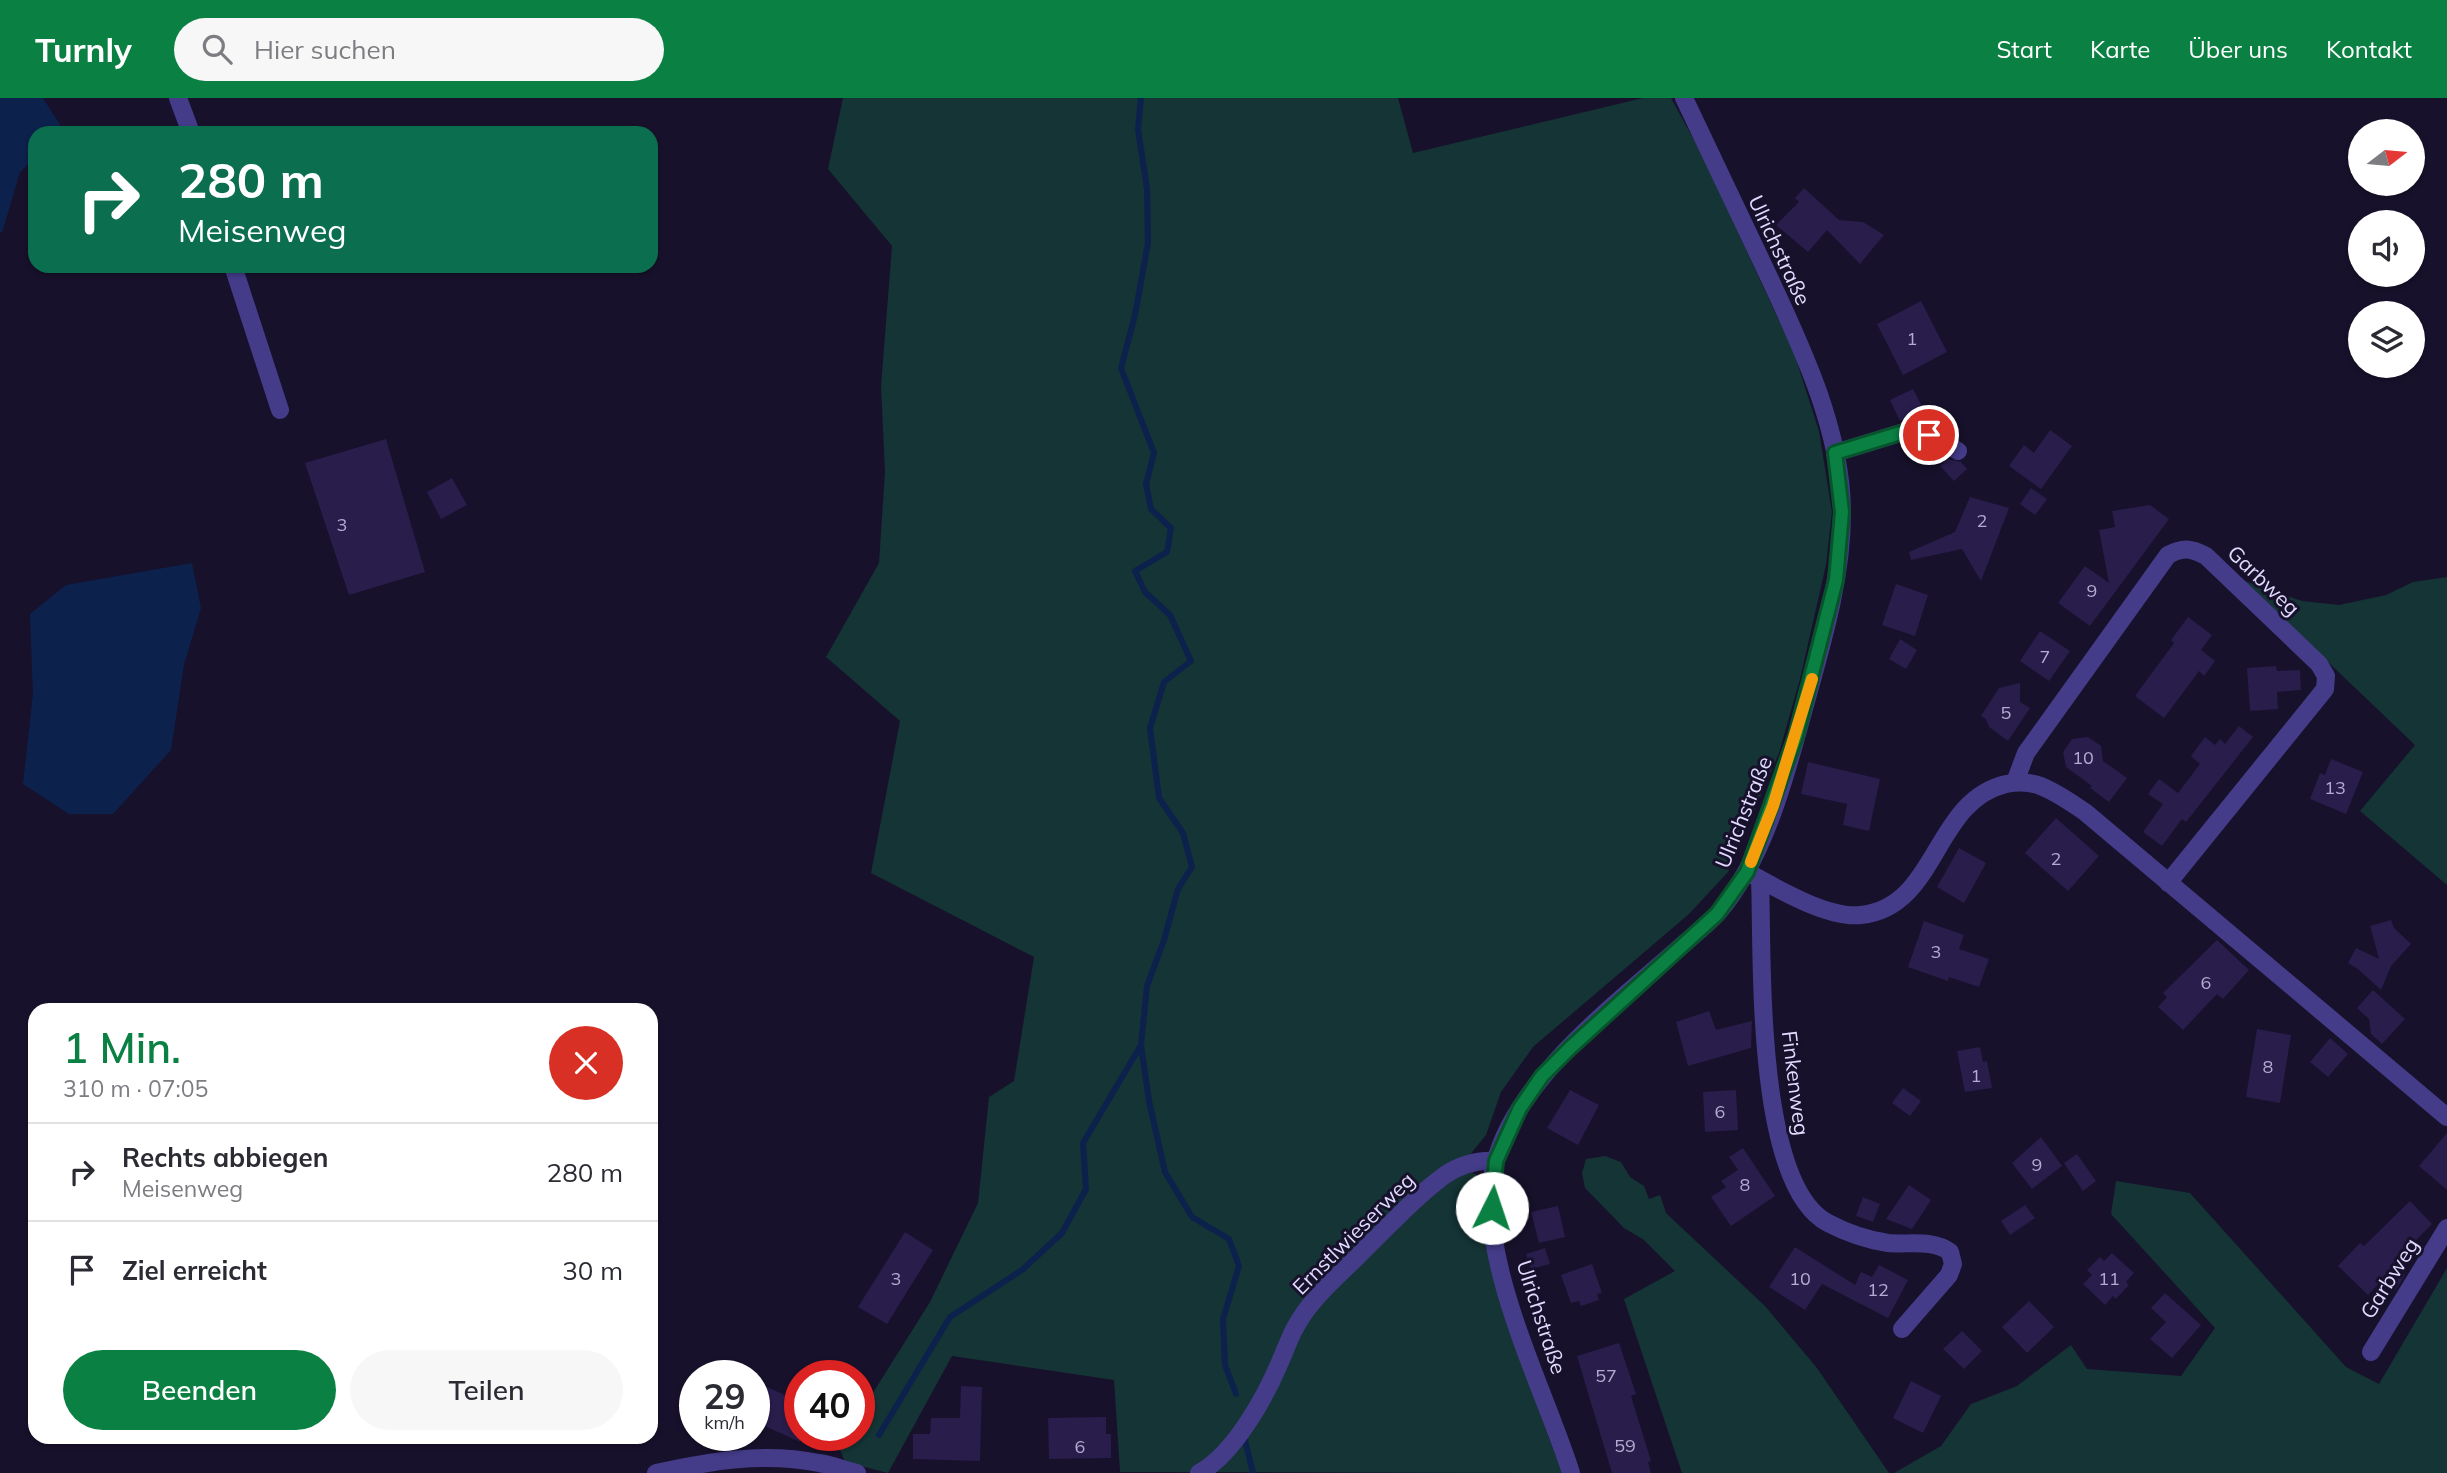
<!DOCTYPE html>
<html lang="de">
<head>
<meta charset="utf-8">
<style>
	:root { --surface:#fff; --page:#f7f7f7; --text:#2b2b33; --muted:#7c7c81; --line:#e1e1e2; --accent:#0b8043 }
	body { margin:0; font-family:Mulish,sans-serif; background:var(--page); color:var(--text); height:100vh; display:flex; flex-direction:column; font-size:26px; white-space:nowrap }
	* { box-sizing:border-box; margin:0 }
	p { font-size:23px; color:var(--muted) }
	.icon { flex:none; width:38px; height:38px; fill:none; stroke:currentColor; stroke-width:2; stroke-linecap:round; stroke-linejoin:round }
	.map { position:relative; flex:1; overflow:hidden }
	.drawer { position:absolute; left:28px; top:905px; width:630px; height:441px; display:flex; flex-direction:column; background:var(--surface); border-radius:21px; box-shadow:0 2px 5px #0004 }
	.drawer>* { flex:none }
	.top-card { position:absolute; left:28px; top:28px; width:630px; height:147px; border-radius:21px; box-shadow:0 2px 5px #0004; background:#0b6e4f; color:#fff; overflow:hidden }
	.needle { width:46px; rotate:74deg }
	.buttons { position:absolute; left:2348px; top:21px; display:grid; gap:14px }
	.buttons a { display:grid; place-items:center; width:77px; height:77px; border-radius:50%; background:var(--surface); box-shadow:0 2px 5px #0004; font-size:35px }
	.speed { position:absolute; left:679px; top:1262px; display:flex; gap:14px; font-size:35px; font-weight:700; text-align:center }
	.speed>* { display:grid; place-content:center; width:91px; height:91px; border-radius:50%; background:var(--surface); box-shadow:0 2px 5px #0004; line-height:1 }
	.speed small { font-size:18px; font-weight:400 }
	.speed .limit { border:10px solid #d22; background:#fff; color:#111 }
	.pin { position:absolute; display:grid; place-items:center; width:60px; height:60px; color:#fff; margin:-30px; border:4px solid #fff; border-radius:50%; box-shadow:0 2px 7px #0007 }
	.me { position:absolute; width:77px; margin:-38px; rotate:4deg; stroke-linejoin:round; filter:drop-shadow(0 0 5px #0008) }
	.turn { display:flex; align-items:center; gap:24px; height:147px; padding:0 35px; font-size:32px }
	.turn .icon { width:91px; height:91px; stroke-width:2.5 }
	.turn b { display:block; font-size:49px; line-height:60px }
	.round { display:grid; place-items:center; flex:none; width:74px; height:74px; border-radius:37px; background:var(--page) }
	.summary { display:flex; align-items:center; justify-content:space-between; height:119px; padding:0 35px }
	h1 { font-size:42px; font-weight:600; line-height:52px; color:var(--accent) }
	.action { display:flex; gap:14px; margin-top:auto; padding:14px 35px }
	.action a { flex:1; height:80px; border-radius:42px; background:var(--accent); color:#fff; font-size:28px; font-weight:600; line-height:80px; text-align:center }
	.action a+a { background:var(--page); color:var(--text) }
	ul { padding:0; list-style:none }
	li { display:flex; align-items:center; gap:21px; height:98px; padding:0 35px; border-top:2px solid var(--line) }
	li div { flex:1 }
	li b { display:block; font-size:26px }
	li em { font-style:normal }
	header { display:flex; align-items:center; gap:42px; box-sizing:border-box; height:98px; padding:0 35px; background:var(--accent); color:#fff }
	header strong { font-size:33px }
	nav { display:flex; gap:38px; margin-inline-start:auto; font-size:24px }
	.search { width:490px; height:63px; background:var(--page); display:flex; align-items:center; gap:18px; box-sizing:border-box; padding:0 24px; border-radius:38px; color:var(--muted); font-size:26px }
	.map>svg:first-child { display:block }
	.green { fill:#143435 }
	.water { fill:#0d214d }
	.lines { fill:none; stroke-linecap:round; stroke-linejoin:round }
	.stream { stroke:#0d214d; stroke-width:6 }
	.building { fill:#291d4c }
	.minor { stroke:#443c89; stroke-width:18 }
	.tertiary { stroke:#443c89; stroke-width:18 }
	.route-casing { stroke:#07532c; stroke-width:18 }
	.route { stroke:#0b8043; stroke-width:12 }
	.slow { stroke:#f59e0b; stroke-width:12 }
	.labels { text-anchor:middle; dominant-baseline:central; stroke-width:6; stroke-linejoin:round; paint-order:stroke }
	.number-label { font-size:18px; fill:#b3acd2 }
	.street-label { font-size:21px; fill:#e1dbff; stroke:#17112b }
</style>
</head>
<body>
<header>
<strong>Turnly</strong>
<div class="search"><svg class="icon" aria-label="search" viewBox="0 0 24 24"><circle cx="10" cy="10" r="6"/><path d="M15 15l6 6"/></svg>Hier suchen</div>
<nav><a>Start</a><a>Karte</a><a>Über uns</a><a>Kontakt</a></nav>
</header>
<div class="map">
<svg width="2447" height="1375" viewBox="0 0 2447 1375">
	<rect width="100%" height="100%" fill="#17112b"/>
	<path class="green" d="M843,0H1398L1413,55L1643,0H1671L1701,55L1794,255L1819,333L1832,414L1826,467L1800,581L1779,655L1728,774L1689,816L1533,949L1501,994L1486,1037L1469,1058L1472,1074L1478,1078L1489,1155L1507,1226L1562,1375L1120,1374L1114,1282L952,1258L888,1375L845,1364L839,1349L847,1337H859V1317L930,1204L978,1105L989,999L1014,983L1034,859L871,775L900,623L826,559L879,465L885,374L881,288L892,148L828,71Z
		M2447,479V787L2360,713L2415,647L2242,482L2302,503L2339,507L2386,497L2413,484Z
		M1605,1058L1621,1064L1630,1079L1644,1088L1649,1101L1660,1097L1666,1115L1765,1208L1817,1270L1889,1375H1682L1624,1201L1675,1173L1644,1142L1624,1130L1585,1090L1582,1075L1586,1061Z
		M2116,1083L2190,1095L2346,1269L2379,1286L2447,1170V1375H1894L1941,1348L1971,1306L2017,1288L2071,1247L2087,1271L2181,1278L2215,1230L2111,1116Z"/>
	<path class="water" d="M0,0H43L64,33L35,35V60L20,74L2,135L0,134Z
		M192,465L201,510L184,567L171,652L113,716H69L23,686L33,596L30,516L66,487Z"/>
	<g class="lines">
		<path class="stream" d="M1141,947L1149,1003L1165,1074L1192,1119L1229,1141L1239,1168L1223,1221L1225,1267L1236,1296
			M879,1337L950,1219L1022,1172L1062,1135L1086,1091L1083,1045L1141,947L1147,888L1164,842L1178,791L1192,769L1183,735L1159,700L1150,630L1164,584L1191,563L1170,517L1145,494L1135,473L1167,454L1171,430L1151,411L1146,386L1154,355L1121,270L1135,217L1148,145L1147,91L1138,31L1141,0
			M1245,1342L1253,1375"/>
	</g>
	<path class="building" d="M1804,90L1839,122L1863,124L1884,137L1860,166L1827,132L1808,154L1776,127L1799,104L1795,100Z
		M1921,203L1947,254L1903,277L1877,226Z
		M1913,291L1925,314L1900,323L1890,302Z
		M2050,332L2072,348L2041,391L2009,368L2024,347L2034,355Z
		M386,341L425,474L349,497L305,365Z
		M1948,361L1961,364L1967,371L1954,383L1940,368Z
		M452,380L467,407L441,421L427,394Z
		M2031,390L2047,401L2035,417L2020,406Z
		M1970,399L2009,410L1981,483L1962,451L1911,462L1909,454L1955,434Z
		M2150,407L2169,421L2090,528L2058,505L2085,468L2109,485L2099,432L2115,429L2112,413Z
		M1896,486L1928,497L1915,538L1882,527Z
		M2188,519L2212,537L2201,552L2215,563L2204,578L2199,573L2164,620L2135,598L2174,545L2171,542Z
		M2040,533L2070,553L2049,583L2020,563Z
		M1900,541L1917,552L1906,571L1889,561Z
		M2276,568L2277,573L2300,572L2301,592L2277,594L2278,611L2250,613L2247,570Z
		M2020,585V604L2030,610L2008,643L1989,629L1986,621L1981,618L1999,590Z
		M2239,628L2253,639L2186,724L2182,721L2162,748L2143,734L2163,706L2148,696L2159,681L2178,695L2200,666L2191,658L2205,639L2215,647L2220,641L2225,646Z
		M2088,639L2101,648L2103,663L2127,680L2109,704L2090,690L2092,688L2066,669L2063,654L2072,641Z
		M2331,661L2363,674L2346,716L2310,701L2320,675L2325,677Z
		M1808,664L1880,681L1869,733L1843,727L1847,706L1801,696Z
		M2056,720L2099,758L2068,793L2025,755Z
		M1959,750L1986,765L1964,805L1937,789Z
		M2391,822L2394,830L2411,846L2391,868L2381,892L2358,871L2348,865L2356,850L2379,861L2370,828Z
		M1924,823L1964,837L1959,851L1989,861L1979,889L1949,879L1948,883L1908,869Z
		M2217,842L2249,872L2223,901L2217,896L2183,932L2158,909L2167,899L2163,895Z
		M2373,892L2405,921L2382,946L2371,936L2369,921L2357,910Z
		M1709,913L1716,932L1752,923L1751,950L1688,968L1676,924Z
		M2257,931L2291,937L2280,1005L2246,999Z
		M2330,940L2348,956L2328,979L2310,964Z
		M1980,949L1983,964L1987,963L1992,990L1965,994L1957,953Z
		M1903,990L1921,1003L1910,1018L1892,1005Z
		M1570,992L1599,1007L1578,1047L1547,1030Z
		M1736,992L1738,1032L1705,1034L1703,994Z
		M2447,1035V1092L2419,1068Z
		M2041,1039L2062,1068L2032,1091L2012,1065Z
		M1743,1050L1775,1098L1731,1128L1711,1099L1726,1089L1721,1083L1738,1072L1729,1059Z
		M2077,1056L2096,1083L2083,1093L2064,1065Z
		M1909,1087L1931,1102L1912,1131L1886,1121Z
		M1863,1099L1880,1106L1873,1124L1856,1118Z
		M2410,1103L2432,1126L2408,1150L2414,1156L2399,1172L2405,1177L2397,1190L2393,1193L2382,1182L2368,1197L2338,1168L2360,1145L2364,1148Z
		M2025,1107L2035,1120L2010,1137L2001,1123Z
		M1558,1108L1565,1139L1539,1145L1531,1114Z
		M905,1134L933,1152L887,1226L858,1209Z
		M1795,1149L1855,1187L1861,1174L1872,1179L1879,1167L1908,1182L1888,1220L1822,1186L1805,1212L1769,1189Z
		M1545,1150L1550,1166L1531,1171L1526,1156Z
		M2112,1155L2134,1175L2126,1184L2129,1187L2116,1201L2113,1198L2105,1207L2083,1186L2092,1177L2087,1172L2100,1159L2104,1163Z
		M1592,1166L1602,1195L1597,1196L1599,1202L1581,1208L1579,1203L1571,1205L1561,1177Z
		M2165,1195L2201,1227L2172,1260L2150,1241L2166,1224L2151,1210Z
		M2029,1203L2054,1229L2027,1255L2002,1229Z
		M1962,1233L1982,1253L1964,1271L1943,1251Z
		M1619,1245L1636,1296L1631,1298L1651,1363L1648,1364L1651,1375H1612L1577,1258Z
		M1911,1283L1941,1298L1923,1335L1893,1320Z
		M761,1286L800,1304V1344L754,1323V1302Z
		M961,1288L982,1289L980,1363L913,1361V1336H930L931,1320H960Z
		M1106,1319V1336H1111V1360L1049,1361L1048,1320Z"/>
	<g class="lines">
		<path class="minor" d="M178,0L191,35
			M233,168L280,312
			M1835,355L1907,333L1929,336L1958,353
			M2015,684L2026,655L2168,457C2183,449 2191,450 2206,458L2319,566L2326,578L2325,591L2168,785
			M1747,774C1776,790 1828,821 1861,817C1938,809 1933,703 2006,686C2016,684 2028,684 2038,687C2055,693 2070,704 2085,714L2447,1019
			M1760,781C1763,857 1754,1086 1828,1125C1847,1135 1868,1142 1888,1145C1908,1147 1933,1141 1950,1154L1953,1166L1949,1177L1902,1231
			M2371,1254L2447,1130
			M656,1375C710,1363 764,1354 819,1365C832,1367 844,1372 857,1375
			M1199,1375C1233,1357 1265,1300 1280,1264C1285,1253 1289,1241 1295,1230C1311,1199 1342,1175 1366,1150C1392,1125 1416,1098 1445,1077C1460,1067 1478,1062 1496,1063"/>
		<path class="tertiary" d="M1571,1375C1544,1289 1472,1153 1495,1065C1517,980 1615,907 1678,851C1691,839 1706,828 1718,815C1763,762 1784,684 1802,618C1820,552 1842,484 1842,415C1842,328 1796,237 1760,160C1735,107 1709,53 1684,0"/>
	</g>
	<g class="lines">
		<g class="route-casing">
			<path id="route" d="M1492,1110L1496,1063L1520,1010L1542,978L1570,950L1717,816L1747,774L1796,638L1836,482L1842,414L1835,355L1907,333L1929,337"/>
		</g>
		<use href="#route" class="route"/>
		<path class="slow" d="M1751,764L1773,708L1812,581"/>
	</g>
	<g class="labels">
		<g class="number-label">
			<text x="1912" y="240">1</text>
			<text x="1982" y="422">2</text>
			<text x="342" y="426">3</text>
			<text x="2092" y="492">9</text>
			<text x="2045" y="558">7</text>
			<text x="2006" y="614">5</text>
			<text x="2083" y="659">10</text>
			<text x="2335" y="689">13</text>
			<text x="2056" y="760">2</text>
			<text x="1936" y="853">3</text>
			<text x="2206" y="884">6</text>
			<text x="2268" y="968">8</text>
			<text x="1976" y="977">1</text>
			<text x="1720" y="1013">6</text>
			<text x="2037" y="1066">9</text>
			<text x="1745" y="1086">8</text>
			<text x="896" y="1180">3</text>
			<text x="1800" y="1180">10</text>
			<text x="2109" y="1180">11</text>
			<text x="1878" y="1191">12</text>
			<text x="1606" y="1277">57</text>
			<text x="1625" y="1347">59</text>
			<text x="1080" y="1348">6</text>
		</g>
		<g class="street-label">
			<text transform="translate(1780 152) rotate(65)">Ulrichstraße</text>
			<text transform="translate(2264 482) rotate(44)">Garbweg</text>
			<text transform="translate(1743 714) rotate(-68)">Ulrichstraße</text>
			<text transform="translate(1796 985) rotate(83)">Finkenweg</text>
			<text transform="translate(1353 1135) rotate(-45)">Ernstlwieserweg</text>
			<text transform="translate(2389 1180) rotate(-58)">Garbweg</text>
			<text transform="translate(1542 1219) rotate(72)">Ulrichstraße</text>
		</g>
	</g>
</svg>
<div class="buttons">
<a><svg class="needle" viewBox="-14 -14 28 28"><path d="M0-13l5 13h-10z" fill="#e53935"/><path d="M0 13l5-13h-10z" fill="#7c7c81"/></svg></a>
<a><svg class="icon" aria-label="sound" viewBox="0 0 24 24"><path d="M4 9h4l5-4v14l-5-4H4zM17 9q2 3 0 6"/></svg></a>
<a><svg class="icon" aria-label="layers" viewBox="0 0 24 24"><path d="M12 4l9 5-9 5-9-5zM3 14l9 5 9-5"/></svg></a>
</div>
<div class="speed"><div>29<small>km/h</small></div><div class="limit">40</div></div>
<div class="pin" style="left:1929px;top:337px;background:#d93025"><svg class="icon" aria-label="arrive" viewBox="0 0 24 24"><path d="M6 21V4h12l-3 4 3 4H6"/></svg></div>
<svg class="me" style="left:1492px;top:1110px" viewBox="-20 -20 40 40"><circle r="19" fill="#fff"/><path d="M0-13L10 11 0 6-10 11z" fill="#0b8043"/></svg>
<div class="top-card">
<div class="turn"><svg class="icon" aria-label="right" viewBox="0 0 24 24"><path d="M7 20v-9h11M14 6l5 5-5 5"/></svg><div><b>280 m</b>Meisenweg</div></div>
</div>
<section class="drawer">
<div class="summary"><div><h1>1 Min.</h1><p>310 m · 07:05</p></div><a class="round" style="background:#d93025;color:#fff"><svg class="icon" aria-label="close" viewBox="0 0 24 24"><path d="M6 6l12 12M18 6L6 18"/></svg></a></div>
<ul>
<li><svg class="icon" aria-label="right" viewBox="0 0 24 24"><path d="M7 20v-9h11M14 6l5 5-5 5"/></svg><div><b>Rechts abbiegen</b><p>Meisenweg</p></div><em>280 m</em></li>
<li><svg class="icon" aria-label="arrive" viewBox="0 0 24 24"><path d="M6 21V4h12l-3 4 3 4H6"/></svg><div><b>Ziel erreicht</b></div><em>30 m</em></li>
</ul>
<div class="action"><a>Beenden</a><a>Teilen</a></div>
</section>
</div>
</body>
</html>
